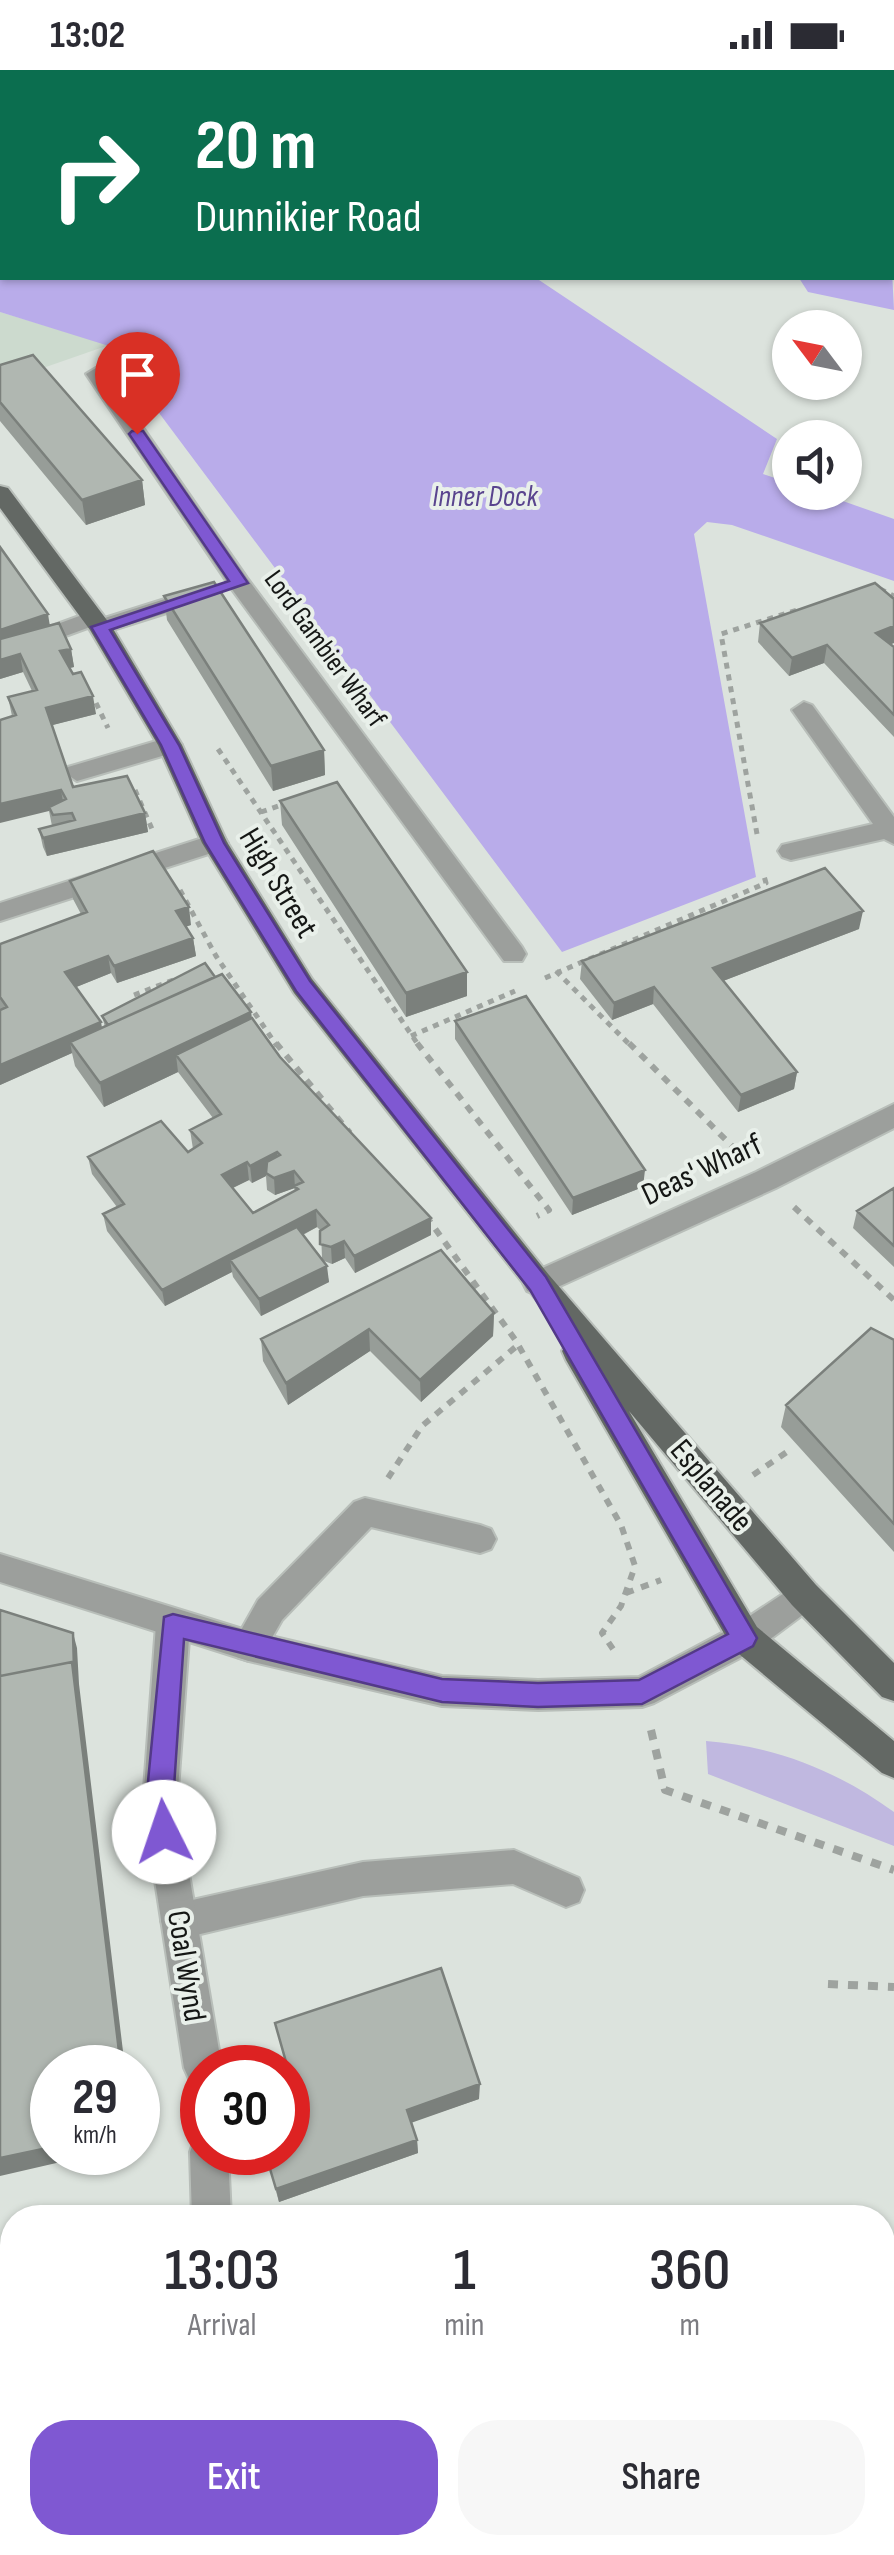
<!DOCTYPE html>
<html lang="en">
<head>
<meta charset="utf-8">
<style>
	:root { --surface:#fff; --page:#f7f7f7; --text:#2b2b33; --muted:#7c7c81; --accent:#7f58d2 }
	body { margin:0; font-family:"Sofia Sans Condensed",sans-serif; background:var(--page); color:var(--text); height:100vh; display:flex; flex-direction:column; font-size:38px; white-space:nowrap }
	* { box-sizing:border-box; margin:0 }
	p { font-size:32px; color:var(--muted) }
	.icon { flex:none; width:55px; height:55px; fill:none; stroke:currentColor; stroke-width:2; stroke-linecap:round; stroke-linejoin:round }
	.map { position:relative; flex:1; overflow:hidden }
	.side { position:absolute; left:0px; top:2135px; width:895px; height:350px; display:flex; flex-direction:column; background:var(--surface); border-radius:40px 40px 0 0; box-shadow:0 2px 8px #0004 }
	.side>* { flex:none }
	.guide { position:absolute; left:0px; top:0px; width:895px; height:210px; box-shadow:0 2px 8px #0004; background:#0b6e4f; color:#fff; overflow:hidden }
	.needle { width:65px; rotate:302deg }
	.tools { position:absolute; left:772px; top:240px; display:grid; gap:20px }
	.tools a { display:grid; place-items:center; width:90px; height:90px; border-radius:50%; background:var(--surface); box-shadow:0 2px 8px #0004; font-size:50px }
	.speed { position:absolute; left:30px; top:1975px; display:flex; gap:20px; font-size:50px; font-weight:700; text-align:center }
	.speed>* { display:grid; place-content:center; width:130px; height:130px; border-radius:50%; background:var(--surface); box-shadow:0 2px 8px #0004; line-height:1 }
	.speed small { font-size:25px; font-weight:400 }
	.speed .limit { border:15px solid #d22; background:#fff; color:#111 }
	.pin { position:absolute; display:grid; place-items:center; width:85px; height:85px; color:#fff; margin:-102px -42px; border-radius:50% 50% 50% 0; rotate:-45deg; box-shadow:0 0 10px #0007 }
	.pin .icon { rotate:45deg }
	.me { position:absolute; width:110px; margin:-55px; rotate:356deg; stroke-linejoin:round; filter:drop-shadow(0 0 8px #0008) }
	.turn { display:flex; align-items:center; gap:35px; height:210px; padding:0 30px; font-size:45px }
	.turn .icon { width:130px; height:130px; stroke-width:2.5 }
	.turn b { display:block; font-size:70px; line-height:85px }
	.eta { display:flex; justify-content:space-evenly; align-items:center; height:170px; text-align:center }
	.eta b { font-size:60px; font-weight:600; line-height:70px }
	.primary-button { display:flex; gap:20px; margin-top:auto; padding:20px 30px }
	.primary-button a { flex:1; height:115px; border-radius:40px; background:var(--accent); color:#fff; font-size:40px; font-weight:600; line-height:115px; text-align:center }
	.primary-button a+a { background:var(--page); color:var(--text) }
	.status { display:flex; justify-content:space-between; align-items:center; height:70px; padding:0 50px; background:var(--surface); direction:ltr }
	.status svg { height:28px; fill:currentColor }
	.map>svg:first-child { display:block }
	.built { fill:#ccdace }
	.green { fill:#c0b8e0 }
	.water { fill:#b9acea }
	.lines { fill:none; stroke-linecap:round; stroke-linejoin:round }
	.river { fill:#b9acea; fill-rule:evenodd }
	.service-casing { stroke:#b8beb9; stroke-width:4 }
	.minor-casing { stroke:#b8beb9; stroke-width:4 }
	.tertiary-casing { stroke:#b8beb9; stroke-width:4 }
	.primary-casing { stroke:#b8beb9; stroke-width:4 }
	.path-far2 { stroke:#9ea39f; stroke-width:5; stroke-dasharray:6 6; stroke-linecap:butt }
	.path-far1 { stroke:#9ea39f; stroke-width:6; stroke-dasharray:8 8; stroke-linecap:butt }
	.path { stroke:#9ea39f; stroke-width:8; stroke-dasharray:10 10; stroke-linecap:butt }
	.service { fill:#9c9f9c; fill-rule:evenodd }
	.minor { fill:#9c9f9c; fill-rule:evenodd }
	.tertiary { fill:#9c9f9c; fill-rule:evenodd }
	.primary { fill:#636864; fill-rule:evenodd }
	.wall { fill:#979d98; fill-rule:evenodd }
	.shaded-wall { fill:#7b807c }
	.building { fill:#b0b7b1; stroke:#7b807c; stroke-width:2.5; fill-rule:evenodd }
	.route { fill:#7f58d2; stroke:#533988; stroke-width:2.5 }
	.labels { text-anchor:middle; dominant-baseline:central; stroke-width:8; stroke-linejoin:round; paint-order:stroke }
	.far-street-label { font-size:28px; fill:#151715; stroke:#e9f0ea }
	.far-water-label { font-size:30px; font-style:italic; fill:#59448e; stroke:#e9f0ea }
	.street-label { font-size:32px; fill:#151715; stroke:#e9f0ea }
</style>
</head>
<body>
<div class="status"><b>13:02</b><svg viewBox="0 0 49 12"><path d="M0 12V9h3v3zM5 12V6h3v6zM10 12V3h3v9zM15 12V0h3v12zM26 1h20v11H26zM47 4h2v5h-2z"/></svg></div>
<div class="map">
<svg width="894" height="2485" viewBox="0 0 894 2485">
	<rect width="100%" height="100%" fill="#dce3dd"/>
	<path class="built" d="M0,0H279L284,2H2L0,145Z
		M0,242L109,275L0,313Z"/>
	<path class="green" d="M349,0H894V207L892,2Z
		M706,1671C776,1676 839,1702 894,1742V1776L708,1704Z"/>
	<path class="water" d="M0,145L2,208H536L777,369L763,404L790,413V422L820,423L894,449V511L732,455L707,452L694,464L756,807L562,882L109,276L0,242Z"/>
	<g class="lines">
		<path class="river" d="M287,0H347L349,2H289Z
			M892,201L894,240L808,222L799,208H892Z"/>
		<g class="service-casing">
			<path id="service" d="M93,541L101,543L105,548L101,553L0,590V575Z
				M170,667L182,675L179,681L77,711L65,703L68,697Z
				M215,764L224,767L228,773L224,779L0,851V833Z
				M365,1428L480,1455L491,1459L496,1469L491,1479L480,1483L371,1457L282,1550L261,1587L249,1591L237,1587L232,1576L258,1530L354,1432Z
				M514,1780L579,1808L584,1820L579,1832L566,1837L513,1814L363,1826L179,1869L166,1863L161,1851L166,1839L179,1833L363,1792Z"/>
		</g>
		<g class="minor-casing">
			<path id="minor" d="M96,298L103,300L247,508L522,877L526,884L522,891H504L231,518L86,304Z
				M203,517L214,524L211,529L100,564L88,557L92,552Z
				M804,632L812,635L894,747V774L884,769L791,790L782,787L778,781L782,775L873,754L792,640Z
				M894,1034V1058L776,1118L549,1221L538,1225L527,1221L523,1213L527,1205L756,1102Z
				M173,1540L185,1545L190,1555L177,1733L222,1998H202V2017L190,2011L184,1998L143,1733L156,1555L161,1545Z
				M202,2066V2082H228L231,2148H192L190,2082L195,2068Z
				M148,2472H190L185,2485H143Z"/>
		</g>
		<g class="tertiary-casing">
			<path id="tertiary" d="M0,1484L249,1561L442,1606L538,1610L639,1607L733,1557L804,1510L816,1515L820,1525L816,1535L757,1579L654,1633L642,1637L538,1640L442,1636L249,1591L0,1512Z"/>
		</g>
		<g class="primary-casing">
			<path id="primary" d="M0,416L8,418L112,557L182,675L227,772L312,909L549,1205L816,1515L894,1593V1631L882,1627L792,1535L629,1341L757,1557L894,1671V1708L882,1703L733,1579L566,1290L562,1281L569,1271L294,923L202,773L158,675L90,560L0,438Z"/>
		</g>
		<path class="path-far2" d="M880,519L894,526
			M96,633L108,658
			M218,679L419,976
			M135,720L152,759
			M261,742L284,734
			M757,764L721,564L797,540
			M180,820L216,886L277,976
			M556,901L631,976
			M545,908L766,813L764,806
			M134,925L176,909
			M411,966L515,921"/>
		<path class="path-far1" d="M276,973L350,1063
			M417,973L549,1140L537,1146
			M629,973L739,1083
			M794,1137L894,1230
			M426,1146L516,1271L621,1455L635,1496L621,1536L602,1563L615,1582
			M753,1405L787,1382
			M388,1408L422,1356L518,1275
			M626,1523L661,1510"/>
		<path class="path" d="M651,1660L665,1720L894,1800
			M828,1914L894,1917"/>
		<use href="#service" class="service"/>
		<use href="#minor" class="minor"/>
		<use href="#tertiary" class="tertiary"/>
		<use href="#primary" class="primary"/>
	</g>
	<path class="wall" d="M0,32H2V85H0Z
		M0,295L142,410L145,435L86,455L0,351Z
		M0,477L50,555L71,579L74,597L70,598L96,644L52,655L73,717L145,743L148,762L47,786L43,777L39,759L52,756L49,741L12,646L8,627L32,621L23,602L0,609Z
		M164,526L324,680L325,705L273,721L167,550Z
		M894,529V573L890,574L894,577V667L824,593L789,606L758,572L760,553Z
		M280,731L467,902V926L406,947L282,755Z
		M70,811L191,855L186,856L193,868L196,886L117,913L111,903L76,917L102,958L105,957L102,946L215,907L251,942L252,948L280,987L431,1148V1165L355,1203L345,1188L332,1194L324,1191L329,1212L261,1246L233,1207L232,1202L165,1236L107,1161L103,1144L117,1137L92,1104L88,1087L188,1082L193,1079L190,1060L213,1048L178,1002L104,1037L75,996L72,983L0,1015V874L81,844L73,829ZM266,1106L267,1120L275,1125L294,1118L295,1121L253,1143L233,1118L249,1110L252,1113ZM317,1157L321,1161L322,1188L303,1165Z
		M859,859L723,911L797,1002L794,1019L738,1042L653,934L612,950L580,909L582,891Z
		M455,951L643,1117L572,1145L455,969Z
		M894,1118V1197L853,1158L857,1141Z
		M494,1243L493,1266L421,1332L370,1281L288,1335L263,1291L261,1269Z
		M894,1270V1482L781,1357L786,1335Z
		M275,1953L479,2029L411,2052L417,2070L418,2083L279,2132L265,2082L300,2045Z
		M490,2472H600L598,2479L590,2485H496Z"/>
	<path class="shaded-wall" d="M142,410L145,435L86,455L82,430Z
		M48,544L51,563L0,579V560Z
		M894,556V573L873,581L876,563Z
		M827,575L824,593L789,606L792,588Z
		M71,579L74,597L64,599L60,581Z
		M20,584L23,602L0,609V590Z
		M93,626L96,644L49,656L46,638Z
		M324,680L325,705L273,721L271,696Z
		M61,720L64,738L49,737V741L0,753V734Z
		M145,743L148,762L47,786L43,768Z
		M189,837L191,855L179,859L176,841Z
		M863,841L859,859L710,916L713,898Z
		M193,868L196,886L117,913L114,896Z
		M108,886L111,903L69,920L65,902Z
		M467,902V926L406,947V923Z
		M654,917L653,934L612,950L614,933Z
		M251,942L253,966L176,985L178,1002L104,1037L100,1013Z
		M101,952L104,969L70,972L72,983L0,1015V995Z
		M797,1002L794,1019L738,1042L741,1025Z
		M277,1082L279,1099L266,1103V1106L252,1113L250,1096Z
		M247,1092L249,1110L224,1122L222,1105Z
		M645,1100L643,1117L572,1145L573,1128Z
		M294,1101L295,1118L275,1125L274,1108Z
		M316,1140L317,1157L237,1199L230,1190L232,1202L165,1236L162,1220Z
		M431,1148V1165L355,1203L354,1186Z
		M344,1171L345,1188L332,1194L331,1177Z
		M327,1196L329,1212L261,1246L259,1229Z
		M494,1243L493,1266L421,1332L420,1310Z
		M369,1259L370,1281L288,1335L286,1313Z
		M73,1563L77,1578L79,1614L125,1998H121L0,1631Z
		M480,2014L479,2029L408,2054L407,2040Z
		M417,2070L418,2083L279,2132L276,2119Z
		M52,2077V2082H104L0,2106V2088Z
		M601,2474L598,2479L590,2485H584Z"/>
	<path class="building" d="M0,32H2V61H0Z
		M33,285L142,410L82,430L0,332V295Z
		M0,477L48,544L0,560Z
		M214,512L324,680L271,696L164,526Z
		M875,513L894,529V556L876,563L894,577V645L827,575L792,588L760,553Z
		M59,553L71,579L60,581L73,604L81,602L93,626L46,638L73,717L127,706L145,743L43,768L39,759L75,750L72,743L53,745L49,737L66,729L61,720L0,734V650L16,645L8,627L37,620L20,584L0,590V569Z
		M337,712L467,902L406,923L280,731Z
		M153,781L189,837L176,841L193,868L114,896L108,886L65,902L101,952L0,995V940L7,937L0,927V874L87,842L70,811Z
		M825,798L863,841L713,898L797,1002L741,1025L654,917L614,933L582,891Z
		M205,893L215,907L108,955L102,946Z
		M222,904L251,942L100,1013L70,972Z
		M526,926L645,1100L573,1128L455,951Z
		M252,948L280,987L431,1148L354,1186L344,1171L331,1177L320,1174V1161L329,1155L316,1140L162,1220L103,1144L124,1134L88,1087L161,1051L188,1082L202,1073L190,1060L221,1044L176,985ZM277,1082L280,1085L267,1092L266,1103L274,1108L294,1101L303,1112L294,1116L298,1119L253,1143L222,1105L247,1092L250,1096Z
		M894,1118V1176L857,1141Z
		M297,1157L327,1196L259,1229L230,1190Z
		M441,1180L494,1243L420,1310L369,1259L286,1313L261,1269Z
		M871,1258L894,1270V1454L786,1335Z
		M0,1540L73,1563L74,1600L72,1592L0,1606Z
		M72,1592L121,1998H52V2077L0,2088V1606Z
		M441,1898L480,2014L407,2040L417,2070L276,2119L265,2082H288V2049L301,2045L275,1953Z
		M493,2472H600L601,2474L584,2485H500Z"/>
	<path class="route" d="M132,361H143L248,513L110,560L179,675L224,773L310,911L546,1207L757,1568L753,1576L642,1634L538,1637L442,1632L184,1569L173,1732L178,1762L174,1771L164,1775L155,1771L146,1732L164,1547L173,1544L442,1609L538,1613L639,1610L728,1564L530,1220L296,921L205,773L161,675L91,557L229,511L129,364Z"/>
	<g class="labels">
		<g class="far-street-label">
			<text transform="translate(325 579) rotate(54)">Lord Gambier Wharf</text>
		</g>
		<g class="far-water-label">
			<text x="485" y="427">Inner Dock</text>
		</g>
		<g class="street-label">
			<text transform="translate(278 813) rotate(59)">High Street</text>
			<text transform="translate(702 1100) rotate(-25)">Deas' Wharf</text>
			<text transform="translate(711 1416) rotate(50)">Esplanade</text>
			<text transform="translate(186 1896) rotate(81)">Coal Wynd</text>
		</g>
	</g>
</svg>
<div class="tools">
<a><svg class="needle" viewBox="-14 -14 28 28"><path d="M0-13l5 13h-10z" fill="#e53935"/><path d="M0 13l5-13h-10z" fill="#7c7c81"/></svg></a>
<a><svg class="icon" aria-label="sound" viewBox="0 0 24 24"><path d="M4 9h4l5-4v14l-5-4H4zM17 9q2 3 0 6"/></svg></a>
</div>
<div class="speed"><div>29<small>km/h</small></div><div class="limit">30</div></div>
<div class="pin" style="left:137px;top:364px;background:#d93025"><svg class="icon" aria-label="arrive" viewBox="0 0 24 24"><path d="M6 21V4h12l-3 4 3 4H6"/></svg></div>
<svg class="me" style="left:164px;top:1762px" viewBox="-20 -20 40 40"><circle r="19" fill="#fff"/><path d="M0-13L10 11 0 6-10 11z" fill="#7f58d2"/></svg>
<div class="guide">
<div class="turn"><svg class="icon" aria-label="right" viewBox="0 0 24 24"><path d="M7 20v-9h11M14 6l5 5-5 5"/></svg><div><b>20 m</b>Dunnikier Road</div></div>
</div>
<section class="side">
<div class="eta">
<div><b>13:03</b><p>Arrival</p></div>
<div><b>1</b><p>min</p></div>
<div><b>360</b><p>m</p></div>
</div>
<div class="primary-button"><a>Exit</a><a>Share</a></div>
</section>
</div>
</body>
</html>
